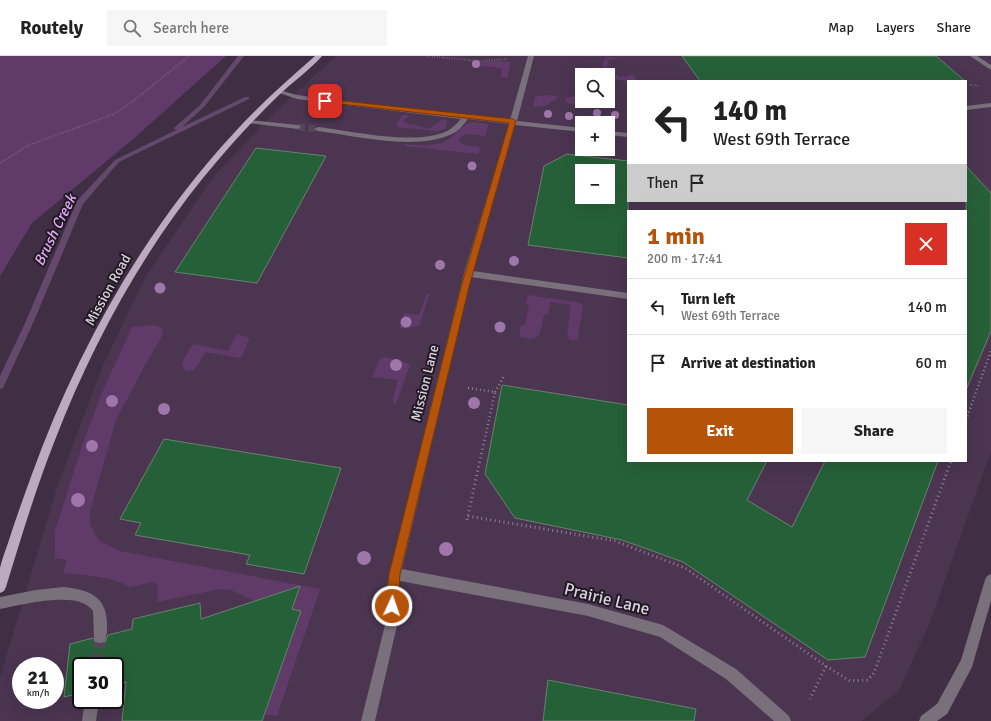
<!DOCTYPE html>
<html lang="en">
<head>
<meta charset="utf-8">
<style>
	:root { --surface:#fff; --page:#f6f6f6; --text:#222; --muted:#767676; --line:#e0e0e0; --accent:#b45309 }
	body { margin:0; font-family:Signika,sans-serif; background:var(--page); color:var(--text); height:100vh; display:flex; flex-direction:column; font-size:15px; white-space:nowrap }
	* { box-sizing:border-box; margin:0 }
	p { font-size:13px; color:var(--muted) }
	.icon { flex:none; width:22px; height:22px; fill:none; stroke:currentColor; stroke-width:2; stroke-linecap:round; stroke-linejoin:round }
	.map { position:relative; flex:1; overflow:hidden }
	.side { position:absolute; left:627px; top:154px; width:340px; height:252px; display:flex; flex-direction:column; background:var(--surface); border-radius:0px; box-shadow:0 4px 16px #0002 }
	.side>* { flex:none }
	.top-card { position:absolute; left:627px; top:24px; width:340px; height:122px; border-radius:0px; box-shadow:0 4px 16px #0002; background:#fff; color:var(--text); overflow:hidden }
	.fabs { position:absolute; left:575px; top:12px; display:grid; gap:8px }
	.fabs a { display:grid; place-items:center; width:40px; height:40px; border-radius:0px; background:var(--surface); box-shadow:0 4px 16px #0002; font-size:20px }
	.speed { position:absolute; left:12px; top:601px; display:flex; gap:8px; font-size:20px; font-weight:700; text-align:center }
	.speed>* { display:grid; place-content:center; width:52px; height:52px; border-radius:50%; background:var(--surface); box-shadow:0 4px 16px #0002; line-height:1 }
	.speed small { font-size:10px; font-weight:400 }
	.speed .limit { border:2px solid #111; border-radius:6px; background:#fff; color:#111 }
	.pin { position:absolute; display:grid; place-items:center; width:34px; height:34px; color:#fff; margin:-17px; border-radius:8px; box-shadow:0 2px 6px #0006 }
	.me { position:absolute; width:44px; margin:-22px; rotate:3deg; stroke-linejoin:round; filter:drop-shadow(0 0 3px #0008) }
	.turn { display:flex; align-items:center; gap:14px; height:84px; padding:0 20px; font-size:18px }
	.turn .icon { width:52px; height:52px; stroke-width:2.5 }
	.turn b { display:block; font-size:28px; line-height:34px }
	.then { display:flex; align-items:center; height:38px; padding:0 20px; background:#0003; gap:8px; font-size:15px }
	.round { display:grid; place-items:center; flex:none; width:42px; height:42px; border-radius:0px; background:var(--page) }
	.overview { display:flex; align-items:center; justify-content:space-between; height:68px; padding:0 20px }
	h1 { font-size:24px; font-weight:700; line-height:30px; color:var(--accent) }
	.button { display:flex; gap:8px; margin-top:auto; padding:8px 20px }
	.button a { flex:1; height:46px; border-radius:0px; background:var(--accent); color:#fff; font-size:16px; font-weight:700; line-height:46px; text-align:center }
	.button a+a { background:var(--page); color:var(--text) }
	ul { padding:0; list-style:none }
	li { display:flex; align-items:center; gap:12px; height:56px; padding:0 20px; border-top:1px solid var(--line) }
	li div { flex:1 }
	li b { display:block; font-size:15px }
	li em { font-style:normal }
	header { display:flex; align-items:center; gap:24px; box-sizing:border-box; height:56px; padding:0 20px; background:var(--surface); border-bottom:1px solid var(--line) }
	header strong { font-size:19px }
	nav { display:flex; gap:22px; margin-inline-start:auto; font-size:14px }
	.search { width:280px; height:36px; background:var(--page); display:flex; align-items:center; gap:10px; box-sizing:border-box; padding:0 14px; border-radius:0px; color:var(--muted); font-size:15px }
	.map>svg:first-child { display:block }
	.built { fill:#4b3551; fill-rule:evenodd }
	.green { fill:#603b6a }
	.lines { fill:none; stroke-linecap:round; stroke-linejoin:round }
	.stream { fill:#65496d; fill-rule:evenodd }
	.building { fill:#266038; stroke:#68826e; fill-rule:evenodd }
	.minor-tunnel-far1 { stroke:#56465b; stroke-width:7; stroke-dasharray:7 3.5; stroke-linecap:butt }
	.minor-tunnel { stroke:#56465b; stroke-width:12; stroke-dasharray:12 6; stroke-linecap:butt }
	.path-far2 { stroke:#8d8091; stroke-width:2; stroke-dasharray:0.5 2; stroke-linecap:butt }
	.path-far1 { stroke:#8d8091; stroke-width:2.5; stroke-dasharray:1 3; stroke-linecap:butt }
	.path { stroke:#8d8091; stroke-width:3; stroke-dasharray:1 3.5; stroke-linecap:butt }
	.minor { fill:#79707b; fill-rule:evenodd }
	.major { fill:#bbaac0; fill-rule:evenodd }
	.tree { fill:#9e76aa }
	.route { fill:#b45309; stroke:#753606 }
	.labels { text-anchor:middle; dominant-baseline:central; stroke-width:4; stroke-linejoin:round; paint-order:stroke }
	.street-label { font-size:14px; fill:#dbd1de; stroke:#211923 }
	.water-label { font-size:15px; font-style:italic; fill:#e3a9f4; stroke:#211923 }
	.near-street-label { font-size:17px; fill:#dbd1de; stroke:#211923 }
</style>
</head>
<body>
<header>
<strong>Routely</strong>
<div class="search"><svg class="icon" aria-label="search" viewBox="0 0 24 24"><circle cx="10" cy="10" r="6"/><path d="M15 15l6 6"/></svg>Search here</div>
<nav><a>Map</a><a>Layers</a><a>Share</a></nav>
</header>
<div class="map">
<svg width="991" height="665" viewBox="0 0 991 665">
	<rect width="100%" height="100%" fill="#3f2e44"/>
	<path class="built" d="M336,0H991V395L929,569L899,634L862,665H0V621L58,428L103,309L146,220L213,121L276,55ZM582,19H608V45H582ZM628,25H966V145H628ZM582,67H608V93H582ZM582,115H608V141H582ZM628,155H966V405H628ZM21,610H55V644H21ZM81,610H115V644H81Z"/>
	<path class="green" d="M0,0H226L132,84L32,167L0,220Z
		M609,1L618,3L607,4L609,9L606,10L611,19H618L619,21L629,20L628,18L636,20L635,24L628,25L608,23V19H602L604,3Z
		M498,5L511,6L507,22L501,21L502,12L472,9L473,6Z
		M544,39L557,40L556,44L551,46L548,49L533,51L535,41Z
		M582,40V45H602V51L569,48L566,46V41Z
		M405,58L410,60L403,65L409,69L412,68L428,73L443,63L446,64L447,66L445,73L437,75L396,71L401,60Z
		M474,66L489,68L485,80L468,78L460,81L459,86L465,89L481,91L478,98L405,90V88C422,90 441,92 454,79C461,73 464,67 474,66Z
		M430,237L419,270L399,273L404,257L419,259L426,239Z
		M528,239L581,247L583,252L577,284H570L567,280L571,249L550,246L548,258H544L539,280L531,283L519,281L521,269H525L529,249L526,248Z
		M152,269L161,271L163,278L144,311L116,364L90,455V467L94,477L100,485L120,495L320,533L277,660L265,658L301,555L254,545L231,534L221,533L157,546L158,530L153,526L129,531C117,522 79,517 63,518L67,504L55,502V475L83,387L101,339L132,271Z
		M237,278L250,282L241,302L206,296L194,314L186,315L182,309L184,303L193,288L228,295Z
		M384,301L402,305L410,309L396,348L393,347V342L398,324L372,321L379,304Z"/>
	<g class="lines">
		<path class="stream" d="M238,0H244L204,51L182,71L245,41H249V43L119,106L83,148L34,265L3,332L0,333V320L26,265L77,145L115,104L176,74L174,72L175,71L200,49Z"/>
	</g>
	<path class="building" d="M682,0H936L965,25H700Z
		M256,92L326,100L257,227L175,216Z
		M567,98L628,105V202L528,189L544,110ZM582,115H608V141H582Z
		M966,110L991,137V275L966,334Z
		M502,329L628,349V405H767L747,444L792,471L825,405H938L865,601L828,604L683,506L622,484L515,462L485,418Z
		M164,383L341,412L304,518L246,508L250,499L135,479L141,467L120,463Z
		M300,530L292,553L301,555L262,665H122L126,626L115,629V610H81V637L64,641L70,588L93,582L95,587H105L108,579L132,573L133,563L200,547L201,563Z
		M548,624L696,653L694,665H543Z"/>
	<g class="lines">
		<path class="minor-tunnel-far1" d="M298,71L318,73"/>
		<path class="minor-tunnel" d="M96,610L100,581"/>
		<path class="path-far2" d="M427,0L480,5L509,3
			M970,29L979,30
			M0,107L29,89L114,58L132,46L189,0"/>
		<path class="path-far1" d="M468,332L495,336L485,382
			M495,336L504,320
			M966,364L991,295"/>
		<path class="path" d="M468,460L615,485L685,512L826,610L810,643
			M467,464L485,381
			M826,610L850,625L868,624L874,617L951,405"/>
		<path class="minor" d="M528,0H534L517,65L582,72V76L515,69L473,215L628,237V243L471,221L402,513L588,548L663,569L736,613L789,660L791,665H774L726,623L660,581L588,560L400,525L398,536V565L375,665H361L386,565V536L389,518L464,217L509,68L468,63C463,69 459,75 452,78C415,95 357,80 318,75L314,73L318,71C352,75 416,90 447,75C453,72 457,67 461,63L297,43L276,36L279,34L297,39L339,45L510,64Z
			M970,0H977L991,9V14Z
			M991,47V51L966,54V50Z
			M249,64L298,69L301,71L298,73L247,67V65Z
			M608,75L628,77V81L608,79Z
			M991,518V545L972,611L947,658L937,665H919L921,660L937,648L961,604L985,524L987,520Z
			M64,531C88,534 106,539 107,567C107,573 107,580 105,586L100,587L95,586L94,581L93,555C79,533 21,549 0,553V541L36,534Z
			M85,644H99L96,665H82Z"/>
		<path class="major" d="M315,0H322C309,15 292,26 278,40C251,66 227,93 203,122C140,200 91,291 55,384C36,432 21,482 6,531L4,535L0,537C0,529 0,520 0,512C2,503 6,493 9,484C16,462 24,440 32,418C77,294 144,174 234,77C259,49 287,25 315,0Z"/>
	</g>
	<g class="tree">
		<circle cx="476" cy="8" r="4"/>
		<circle cx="597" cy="57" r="4"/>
		<circle cx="548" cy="58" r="4"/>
		<circle cx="615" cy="59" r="4"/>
		<circle cx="569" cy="60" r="4"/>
		<circle cx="472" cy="110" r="4.5"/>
		<circle cx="514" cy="205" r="5"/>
		<circle cx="440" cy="209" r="5"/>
		<circle cx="160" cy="232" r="5.5"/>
		<circle cx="406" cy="266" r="5.5"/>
		<circle cx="500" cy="271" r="5.5"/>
		<circle cx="396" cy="309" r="6"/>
		<circle cx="112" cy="345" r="6"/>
		<circle cx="474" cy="347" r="6"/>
		<circle cx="164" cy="353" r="6"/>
		<circle cx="92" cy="390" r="6"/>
		<circle cx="78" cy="444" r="7"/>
		<circle cx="446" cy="493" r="7"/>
		<circle cx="364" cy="502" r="7"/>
	</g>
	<path class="route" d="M325,43L513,63L516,65L469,231L400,518L398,550L396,554L392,556L388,554L386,550L389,518L461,231L509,67L323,46L322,45Z"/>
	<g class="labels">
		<g class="street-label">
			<text transform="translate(108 234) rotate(-61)">Mission Road</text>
			<text transform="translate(425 327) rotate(-76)">Mission Lane</text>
		</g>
		<g class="water-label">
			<text transform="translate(55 174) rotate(-64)">Brush Creek</text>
		</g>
		<g class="near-street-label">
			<text transform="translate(607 543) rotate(14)">Prairie Lane</text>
		</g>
	</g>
</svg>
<div class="fabs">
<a><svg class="icon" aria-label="search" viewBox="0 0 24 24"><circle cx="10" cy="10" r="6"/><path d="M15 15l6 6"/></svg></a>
<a>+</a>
<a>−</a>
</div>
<div class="speed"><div>21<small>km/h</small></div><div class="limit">30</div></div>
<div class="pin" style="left:325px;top:45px;background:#d93025"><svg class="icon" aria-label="arrive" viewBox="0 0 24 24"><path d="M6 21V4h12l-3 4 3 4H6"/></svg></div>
<svg class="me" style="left:392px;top:550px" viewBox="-20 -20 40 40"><circle r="17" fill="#b45309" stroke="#fff" stroke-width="3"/><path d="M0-11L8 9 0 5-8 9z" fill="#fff"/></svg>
<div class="top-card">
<div class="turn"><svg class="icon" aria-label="left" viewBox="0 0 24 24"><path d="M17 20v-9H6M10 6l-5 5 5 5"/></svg><div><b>140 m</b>West 69th Terrace</div></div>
<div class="then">Then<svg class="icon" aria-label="arrive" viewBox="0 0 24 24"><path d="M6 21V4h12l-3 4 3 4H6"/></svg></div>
</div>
<section class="side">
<div class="overview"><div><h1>1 min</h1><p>200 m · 17:41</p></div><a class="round" style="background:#d93025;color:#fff"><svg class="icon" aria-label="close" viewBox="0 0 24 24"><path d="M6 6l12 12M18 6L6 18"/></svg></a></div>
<ul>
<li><svg class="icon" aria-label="left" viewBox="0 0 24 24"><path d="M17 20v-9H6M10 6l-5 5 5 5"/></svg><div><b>Turn left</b><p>West 69th Terrace</p></div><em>140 m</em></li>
<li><svg class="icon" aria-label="arrive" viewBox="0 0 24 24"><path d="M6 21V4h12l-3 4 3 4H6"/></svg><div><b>Arrive at destination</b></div><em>60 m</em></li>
</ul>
<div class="button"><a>Exit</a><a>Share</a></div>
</section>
</div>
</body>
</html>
